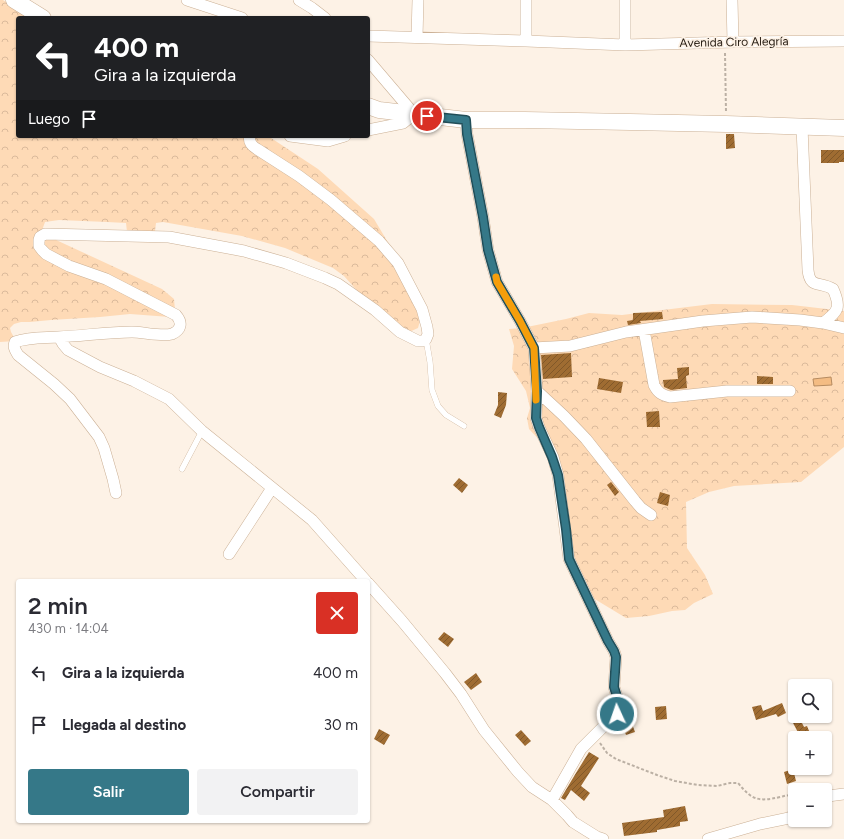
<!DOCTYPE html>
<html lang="es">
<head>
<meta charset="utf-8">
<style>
	:root { --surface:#fff; --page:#f2f2f3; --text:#2b2b33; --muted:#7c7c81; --accent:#357888 }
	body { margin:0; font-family:Figtree,sans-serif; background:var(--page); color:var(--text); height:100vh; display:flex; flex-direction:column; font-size:15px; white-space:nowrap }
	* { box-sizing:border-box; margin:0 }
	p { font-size:13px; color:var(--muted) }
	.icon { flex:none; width:22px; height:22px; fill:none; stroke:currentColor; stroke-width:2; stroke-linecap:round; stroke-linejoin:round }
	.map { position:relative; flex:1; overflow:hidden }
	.drawer { position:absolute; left:16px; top:579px; width:354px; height:244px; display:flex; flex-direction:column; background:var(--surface); border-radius:4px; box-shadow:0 1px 3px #0004 }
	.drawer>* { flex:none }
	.top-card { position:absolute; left:16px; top:16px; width:354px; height:122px; border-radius:4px; box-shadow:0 1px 3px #0004; background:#202124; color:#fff; overflow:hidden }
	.tools { position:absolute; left:788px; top:679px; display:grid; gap:8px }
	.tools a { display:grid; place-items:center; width:44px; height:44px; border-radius:4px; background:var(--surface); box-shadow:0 1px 3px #0004; font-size:20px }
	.pin { position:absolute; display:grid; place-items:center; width:34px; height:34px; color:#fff; margin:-17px; border:2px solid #fff; border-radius:50%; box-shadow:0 1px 4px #0007 }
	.me { position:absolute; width:44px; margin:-22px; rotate:357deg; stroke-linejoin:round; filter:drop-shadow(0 0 3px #0008) }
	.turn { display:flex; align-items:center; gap:14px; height:84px; padding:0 12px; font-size:18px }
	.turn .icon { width:52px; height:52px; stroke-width:2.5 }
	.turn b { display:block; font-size:28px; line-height:34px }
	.then { display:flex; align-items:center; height:38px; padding:0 12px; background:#0003; gap:8px; font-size:15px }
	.round { display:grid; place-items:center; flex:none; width:42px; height:42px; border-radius:4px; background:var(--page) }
	.headline { display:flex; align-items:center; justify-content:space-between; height:68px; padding:0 12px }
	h1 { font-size:24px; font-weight:600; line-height:30px }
	.action { display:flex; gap:8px; margin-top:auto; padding:8px 12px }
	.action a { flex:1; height:46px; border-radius:4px; background:var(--accent); color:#fff; font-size:16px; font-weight:600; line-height:46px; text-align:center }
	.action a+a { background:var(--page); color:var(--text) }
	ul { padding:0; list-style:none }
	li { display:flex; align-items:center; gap:12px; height:52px; padding:0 12px }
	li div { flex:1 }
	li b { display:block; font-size:15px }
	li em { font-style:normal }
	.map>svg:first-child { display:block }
	.forest { fill:url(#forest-crowns) }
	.water { fill:#f4bc83; stroke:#b68b60 }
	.building { fill:url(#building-hatch) }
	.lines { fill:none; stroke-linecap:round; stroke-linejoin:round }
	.lane-casing { stroke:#cbb095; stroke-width:6 }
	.street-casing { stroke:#cbb095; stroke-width:12 }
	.secondary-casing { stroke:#cbb095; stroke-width:17 }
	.path { stroke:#bbb0a4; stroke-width:2; stroke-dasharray:3 2; stroke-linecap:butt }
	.lane { stroke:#fff; stroke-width:5.5 }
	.street { stroke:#fff; stroke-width:11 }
	.secondary { stroke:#fff; stroke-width:16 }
	.route-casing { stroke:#224e58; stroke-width:10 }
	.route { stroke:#357888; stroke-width:7 }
	.slow { stroke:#f59e0b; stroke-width:7 }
	.labels { text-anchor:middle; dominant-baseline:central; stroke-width:3.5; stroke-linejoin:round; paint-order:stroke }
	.street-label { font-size:12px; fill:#241a10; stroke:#fdf2e6 }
</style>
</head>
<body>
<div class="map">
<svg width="844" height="839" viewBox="0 0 844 839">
	<defs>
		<pattern id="forest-crowns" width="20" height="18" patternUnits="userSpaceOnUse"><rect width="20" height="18" fill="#fedab6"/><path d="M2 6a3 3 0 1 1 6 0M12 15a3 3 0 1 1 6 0" fill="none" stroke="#daba9b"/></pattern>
		<pattern id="building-hatch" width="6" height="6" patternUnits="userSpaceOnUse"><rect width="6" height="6" fill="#9f6c32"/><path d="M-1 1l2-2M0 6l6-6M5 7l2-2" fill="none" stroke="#815829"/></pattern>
	</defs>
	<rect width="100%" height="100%" fill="#fdf2e6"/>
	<path class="forest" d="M0,0H3L31,18H18V136H268L318,169L374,219L414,286L420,321L418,328L407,333L361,295L344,276L333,268L285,248L242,236L163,222L156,223L155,231L151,238L127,232L126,223L107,222L59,220L45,222L41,233L162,289L174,299L175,310L170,317L130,314L100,317L51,320L30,322H21L14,324L10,328L11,332L16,341L0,342Z
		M712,304L792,305L844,311V447L801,482L734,486L709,492L686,502L687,548L705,575L713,594L694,603L685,610L672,611L649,616L626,618L588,595L574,572L561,509L549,461L544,445L529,429L527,418L530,408L526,391L512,369L514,346L509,329L522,328L566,319L589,313L622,315Z"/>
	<path class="water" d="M831,377L832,385L814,386L813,379Z"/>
	<path class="building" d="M726,134H734L735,148L726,149Z
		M821,150H844V162H839V163H821Z
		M662,312L663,319L640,321L641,323L628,325L627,321L633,320V313Z
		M571,353L572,377L543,379L541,355Z
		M689,367V375L686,376L687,388L671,390L664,387L663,380L678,379L677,368Z
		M757,376L773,377V384H757Z
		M599,378L623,382L621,393L597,389Z
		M498,392L507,393L506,405L501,418L494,415L498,405Z
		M659,411L660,427H647L646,412Z
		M459,478L468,485L462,493L453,485Z
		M611,482L619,492L615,496L607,485Z
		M660,492L670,495L668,506L657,503Z
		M444,632L454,639L448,647L438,639Z
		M476,673L482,682L471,690L464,682Z
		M782,703L786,713L778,717L776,714L756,720L752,707L761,705L763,711Z
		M666,706L667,719L656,720L655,707Z
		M629,716L635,732L626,735L621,721L622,719Z
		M800,719L804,727L807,726L812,738H801L793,723Z
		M379,729L390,735L384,745L374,739Z
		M521,730L531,741L525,746L515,735Z
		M589,752L599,758L581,786L590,793L584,801L571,790L565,800L561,798L576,773Z
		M793,769L796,781L787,784L784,772Z
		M685,806L688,821L680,822V826L657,830V832L624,836L622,823L664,817L663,810Z"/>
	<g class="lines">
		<g class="lane-casing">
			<path id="lane" d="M426,339L430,362L432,390L438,406L446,415L464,426
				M182,469L202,431"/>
		</g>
		<g class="street-casing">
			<path id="street" d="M187,0L242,18
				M299,0L312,8L325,18
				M526,0V41
				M732,0L733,42
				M368,36L526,41L625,45L733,42L844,41
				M417,37L418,0
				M625,45V0
				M368,60L414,114L403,123L368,130
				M466,120L467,134L483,217L488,250L497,282L520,321L534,348L537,391L536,418L539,427L553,457L558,475L569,559L608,641L614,651L616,657L614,687L619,703L617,714L614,719L606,724L581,749L552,800
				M802,127L808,270C810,289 819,281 833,289C841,307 839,311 823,323
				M290,136L328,141L345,136
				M644,330L654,385C658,393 662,395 670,397L727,391H790
				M59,337L63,344L68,350L100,367L134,381L169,399L202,431L312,520L366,581
				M534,348L570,346L626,332L703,321L752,317L800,320L823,323L844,328
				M537,391L564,416L586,439L635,501L641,508L651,515
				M116,493L113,479L104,448L99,437L70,399L54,384L18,355C15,350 13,347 15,342C29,337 44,338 58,337C83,336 107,332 132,332C143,332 162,337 172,334C181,330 183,323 176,315L106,279L69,266L46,254L42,250L39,246V240L40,237L45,234L169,237L244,251L286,263L325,278L338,284L375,310L400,332L418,341H423L426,339L428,334L427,327L422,309L398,263L379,241L331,200L299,176L257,149C252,146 248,142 250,136
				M229,554L272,488
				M368,583L402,621L445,673L461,694L484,730L518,772L532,787L552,800L567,815L573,822L597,837L603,839
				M825,798L828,796L844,794
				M708,839L760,824L789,818L795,814"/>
		</g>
		<g class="secondary-casing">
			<path id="secondary" d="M14,0L43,18
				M368,106L379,110L466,120H525L630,122L726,124L844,128"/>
		</g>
		<path class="path" d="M725,53L726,112
			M600,743L607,753L616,759L657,775L675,781L698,785L717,786L730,783H738C752,800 758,802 780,797C785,796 789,794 795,796"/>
		<use href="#lane" class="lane"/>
		<use href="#street" class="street"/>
		<use href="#secondary" class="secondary"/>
	</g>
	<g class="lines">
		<g class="route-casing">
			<path id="route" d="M427,116L466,120L467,134L483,217L488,250L497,282L520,321L534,348L537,391L536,418L539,427L552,457L558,475L566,529L569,559L608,641L614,651L616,657L614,687L619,703L617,714"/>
		</g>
		<use href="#route" class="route"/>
		<path class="slow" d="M496,277L497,282L520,321L534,348L536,400"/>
	</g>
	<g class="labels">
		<g class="street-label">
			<text transform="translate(734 42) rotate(-1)">Avenida Ciro Alegría</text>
		</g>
	</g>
</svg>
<div class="tools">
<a><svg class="icon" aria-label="search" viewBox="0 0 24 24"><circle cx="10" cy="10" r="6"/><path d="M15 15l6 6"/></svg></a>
<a>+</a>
<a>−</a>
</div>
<div class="pin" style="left:427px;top:116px;background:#d93025"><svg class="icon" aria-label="arrive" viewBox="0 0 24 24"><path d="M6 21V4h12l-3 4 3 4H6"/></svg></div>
<svg class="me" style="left:617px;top:714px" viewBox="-20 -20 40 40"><circle r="17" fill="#357888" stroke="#fff" stroke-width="3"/><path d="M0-11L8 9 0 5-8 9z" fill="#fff"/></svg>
<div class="top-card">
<div class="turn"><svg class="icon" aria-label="left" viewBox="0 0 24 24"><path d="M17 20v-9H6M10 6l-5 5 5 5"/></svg><div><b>400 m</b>Gira a la izquierda</div></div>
<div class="then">Luego<svg class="icon" aria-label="arrive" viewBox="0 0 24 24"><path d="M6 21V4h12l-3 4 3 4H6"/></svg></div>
</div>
<section class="drawer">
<div class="headline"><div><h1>2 min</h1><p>430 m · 14:04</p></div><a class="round" style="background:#d93025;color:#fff"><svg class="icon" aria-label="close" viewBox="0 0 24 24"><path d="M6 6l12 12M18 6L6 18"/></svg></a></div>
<ul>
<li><svg class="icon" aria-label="left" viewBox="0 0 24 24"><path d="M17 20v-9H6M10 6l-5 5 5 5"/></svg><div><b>Gira a la izquierda</b></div><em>400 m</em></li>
<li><svg class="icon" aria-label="arrive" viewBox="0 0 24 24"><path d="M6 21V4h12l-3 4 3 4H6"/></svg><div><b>Llegada al destino</b></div><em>30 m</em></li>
</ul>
<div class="action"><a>Salir</a><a>Compartir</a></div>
</section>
</div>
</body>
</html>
